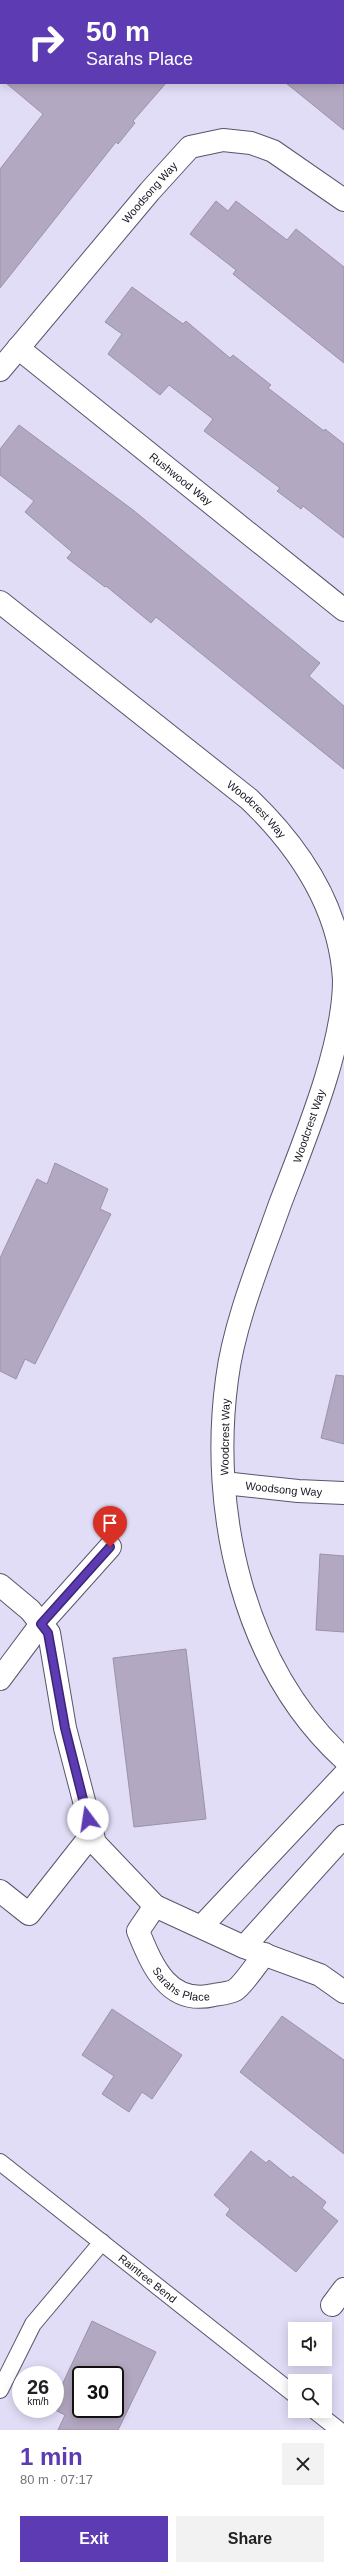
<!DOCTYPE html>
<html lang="en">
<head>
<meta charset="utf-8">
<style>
	:root { --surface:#fff; --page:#f2f2f2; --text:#202124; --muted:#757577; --accent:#5c3bb3 }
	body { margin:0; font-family:Arial,sans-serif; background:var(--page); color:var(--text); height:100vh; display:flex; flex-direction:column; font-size:15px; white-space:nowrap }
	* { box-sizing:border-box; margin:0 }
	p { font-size:13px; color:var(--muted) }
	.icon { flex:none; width:22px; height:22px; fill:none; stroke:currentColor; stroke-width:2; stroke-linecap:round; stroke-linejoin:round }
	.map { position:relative; height:2430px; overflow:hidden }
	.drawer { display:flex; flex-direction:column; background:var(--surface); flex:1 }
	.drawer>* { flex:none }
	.top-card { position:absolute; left:0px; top:0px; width:344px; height:84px; box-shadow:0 2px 10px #0003; background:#5c3bb3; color:#fff; overflow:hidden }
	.tools { position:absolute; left:288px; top:2322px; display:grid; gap:8px }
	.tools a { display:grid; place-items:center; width:44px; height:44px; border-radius:0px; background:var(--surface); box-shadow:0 2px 10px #0003; font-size:20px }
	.speed { position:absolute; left:12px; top:2366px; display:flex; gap:8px; font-size:20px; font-weight:700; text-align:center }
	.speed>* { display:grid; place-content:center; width:52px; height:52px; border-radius:50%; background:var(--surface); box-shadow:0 2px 10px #0003; line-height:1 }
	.speed small { font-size:10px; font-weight:400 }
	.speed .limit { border:2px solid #111; border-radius:6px; background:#fff; color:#111 }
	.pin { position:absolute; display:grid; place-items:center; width:34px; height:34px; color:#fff; margin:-41px -17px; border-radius:50% 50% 50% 0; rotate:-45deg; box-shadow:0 0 4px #0007 }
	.pin .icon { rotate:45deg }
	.me { position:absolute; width:44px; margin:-22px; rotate:346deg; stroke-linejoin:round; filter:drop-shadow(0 0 3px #0008) }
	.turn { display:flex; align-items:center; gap:14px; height:84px; padding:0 20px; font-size:18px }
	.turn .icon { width:52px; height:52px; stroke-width:2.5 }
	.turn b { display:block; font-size:28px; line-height:34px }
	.round { display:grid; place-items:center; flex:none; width:42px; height:42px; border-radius:0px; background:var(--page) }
	.summary { display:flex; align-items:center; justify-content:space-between; height:68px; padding:0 20px }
	h1 { font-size:24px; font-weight:800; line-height:30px; color:var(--accent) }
	.cta { display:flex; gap:8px; margin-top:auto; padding:8px 20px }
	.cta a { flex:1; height:46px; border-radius:0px; background:var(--accent); color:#fff; font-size:16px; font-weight:800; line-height:46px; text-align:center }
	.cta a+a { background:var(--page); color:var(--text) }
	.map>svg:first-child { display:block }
	.building { fill:#b3a8c1; stroke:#9c91a9; fill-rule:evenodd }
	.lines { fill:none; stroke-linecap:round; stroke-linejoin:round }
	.service-casing { stroke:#59556b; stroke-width:18 }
	.minor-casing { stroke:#59556b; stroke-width:24 }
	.service { stroke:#fff; stroke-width:16 }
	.minor { stroke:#fff; stroke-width:22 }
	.route-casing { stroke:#3c2674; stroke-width:10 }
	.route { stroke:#5c3bb3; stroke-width:7 }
	.labels { text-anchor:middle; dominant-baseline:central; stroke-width:3; stroke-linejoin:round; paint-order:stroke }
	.street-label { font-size:11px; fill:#16141d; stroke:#fff }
</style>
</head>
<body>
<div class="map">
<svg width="344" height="2430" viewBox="0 0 344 2430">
	<rect width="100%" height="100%" fill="#e1ddf7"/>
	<path class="building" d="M6,83H166L133,121L135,123L118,144L116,142L0,288V169L43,114Z
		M286,83H344V130Z
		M216,201L228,211L236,201L287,240L296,229L344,267V363L233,274L236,270L190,234Z
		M132,287L183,324L186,321L230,358L233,355L271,385L268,388L324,431L325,429L344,444V538L303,506L301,509L277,491L280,488L204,431L213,419L169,385L160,395L108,354L122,334L105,322Z
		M19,425L133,510L320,663L309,676L344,706V769L156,617L151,623L106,586L105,587L67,558L72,552L25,512L34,501L0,475V449Z
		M55,1163L108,1189L100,1209L111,1214L35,1364L25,1359L16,1379L0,1371V1258L37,1179L47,1184Z
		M336,1375L344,1376V1444L321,1438Z
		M320,1554L344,1556V1632L316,1630Z
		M186,1649L206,1819L134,1827L113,1658Z
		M112,2009L182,2055L152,2099L142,2092L129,2112L102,2094L114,2076L82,2055Z
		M282,2016L344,2060V2154L240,2072Z
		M251,2151L266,2163L269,2160L291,2178L293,2176L326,2202L322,2208L338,2221L296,2272L226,2215L230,2209L214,2195Z
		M92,2321L156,2352L118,2430H58L65,2415L53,2409H55V2400ZM81,2375H115V2409H81Z"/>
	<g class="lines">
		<g class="service-casing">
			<g id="service">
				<path id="s1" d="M0,2162L295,2395"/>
				<path d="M0,2390L33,2324L102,2242"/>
				<path d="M315,2411L339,2430"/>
			</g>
		</g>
		<g class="minor-casing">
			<g id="minor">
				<path id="s2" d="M18,348L344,610"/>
				<path id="s3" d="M0,370L150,191L190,147L223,140L251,143L273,151L344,200"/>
				<path id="s4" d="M0,602L249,799C299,847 340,908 344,980C344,1047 304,1141 280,1204C261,1258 234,1323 227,1379C209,1511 243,1666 344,1759"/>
				<path id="s5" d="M224,1483L298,1491L344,1493"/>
				<path d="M0,1585L30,1610L49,1633L65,1728L95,1843L155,1906L244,1947L320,1975L344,1992"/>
				<path d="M0,1679L41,1624L110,1547"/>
				<path d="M0,1891L29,1914L92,1834"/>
				<path id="s6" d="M155,1906L138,1931C152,1965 168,2006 214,1995C220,1994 230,1993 235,1990C244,1984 257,1963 265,1954"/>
				<path d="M202,1926L344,1775"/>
				<path d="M244,1947L344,1836"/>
				<path d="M332,2305L344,2289"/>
			</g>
		</g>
		<use href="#service" class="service"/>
		<use href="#minor" class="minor"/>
	</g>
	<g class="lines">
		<g class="route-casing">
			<path id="route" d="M88,1819L65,1728L48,1633L41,1624L110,1547"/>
		</g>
		<use href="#route" class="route"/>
	</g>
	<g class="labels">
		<g class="street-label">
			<text stroke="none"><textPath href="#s3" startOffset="232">Woodsong Way</textPath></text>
			<text stroke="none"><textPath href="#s2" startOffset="209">Rushwood Way</textPath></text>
			<text stroke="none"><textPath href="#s4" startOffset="330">Woodcrest Way</textPath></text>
			<text transform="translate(309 1126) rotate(-71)">Woodcrest Way</text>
			<text transform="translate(225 1437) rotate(-89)">Woodcrest Way</text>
			<text stroke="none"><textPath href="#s5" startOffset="60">Woodsong Way</textPath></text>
			<text stroke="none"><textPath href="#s6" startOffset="104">Sarahs Place</textPath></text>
			<text stroke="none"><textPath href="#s1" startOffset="188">Raintree Bend</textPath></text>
		</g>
	</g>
</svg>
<div class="tools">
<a><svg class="icon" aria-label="sound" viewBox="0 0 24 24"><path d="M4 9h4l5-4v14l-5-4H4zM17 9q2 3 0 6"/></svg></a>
<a><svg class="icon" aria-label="search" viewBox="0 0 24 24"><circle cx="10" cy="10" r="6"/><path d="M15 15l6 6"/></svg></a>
</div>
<div class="speed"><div>26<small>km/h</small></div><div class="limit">30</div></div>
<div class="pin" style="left:110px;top:1547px;background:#d93025"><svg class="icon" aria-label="arrive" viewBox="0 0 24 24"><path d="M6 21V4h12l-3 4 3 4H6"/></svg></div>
<svg class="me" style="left:88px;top:1819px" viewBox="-20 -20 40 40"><circle r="19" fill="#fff"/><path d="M0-13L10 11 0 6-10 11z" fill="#5c3bb3"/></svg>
<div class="top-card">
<div class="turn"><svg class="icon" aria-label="right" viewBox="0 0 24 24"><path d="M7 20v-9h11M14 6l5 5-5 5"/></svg><div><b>50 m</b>Sarahs Place</div></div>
</div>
</div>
<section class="drawer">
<div class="summary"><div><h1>1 min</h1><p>80 m · 07:17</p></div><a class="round"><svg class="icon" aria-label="close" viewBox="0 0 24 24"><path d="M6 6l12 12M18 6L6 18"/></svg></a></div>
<div class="cta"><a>Exit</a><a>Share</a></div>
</section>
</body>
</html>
